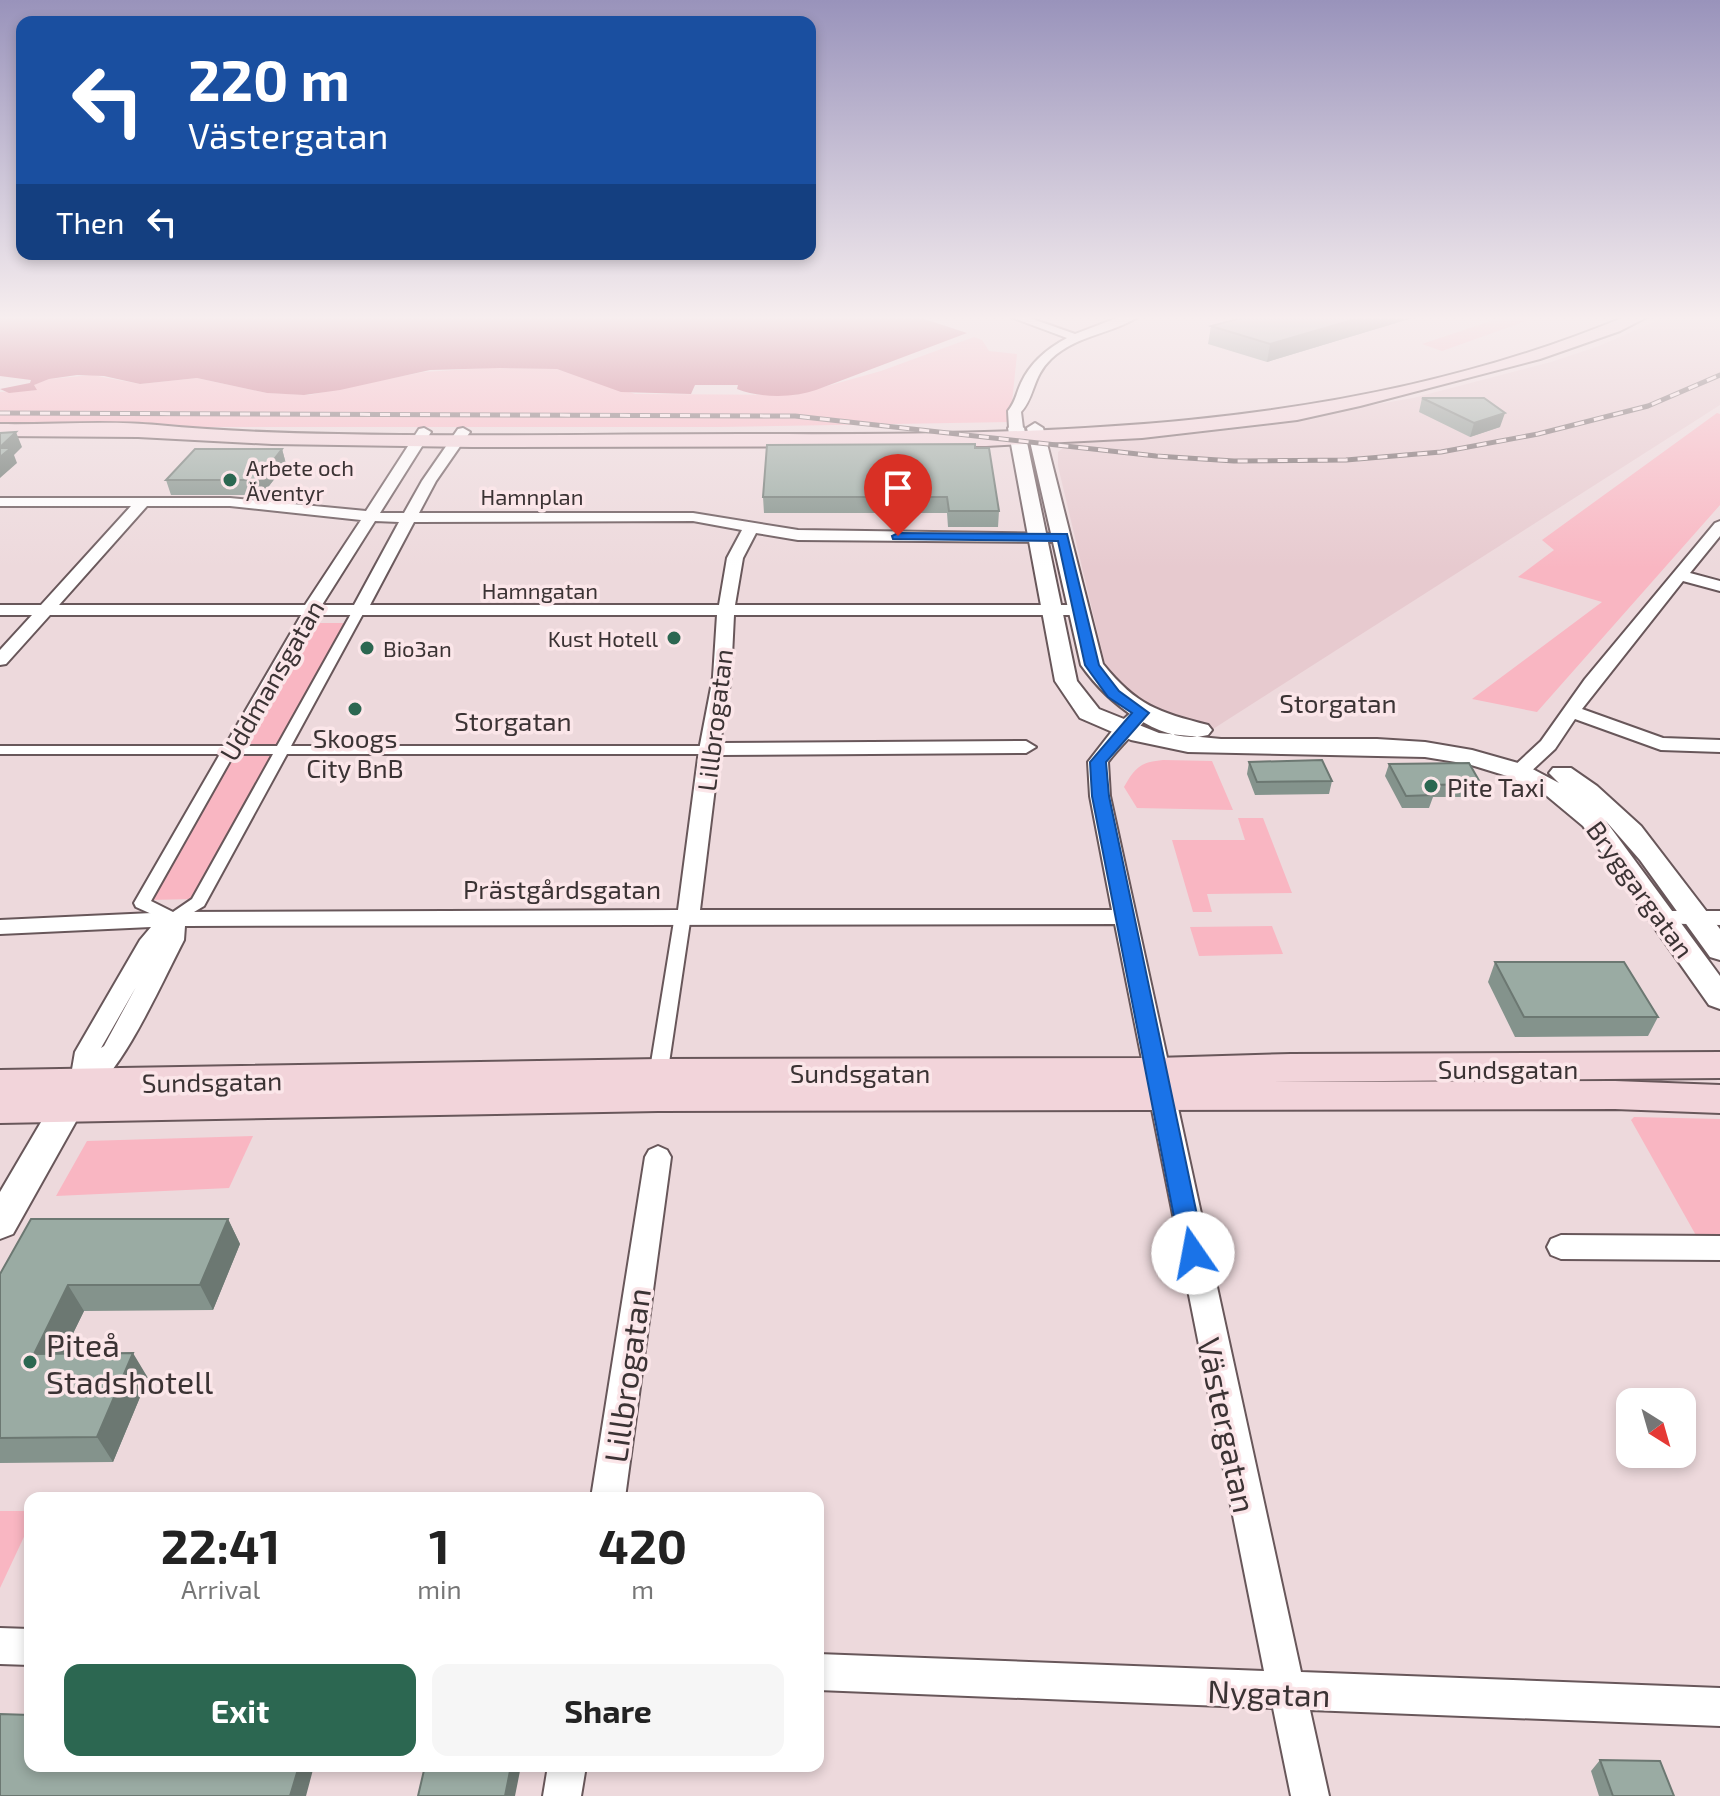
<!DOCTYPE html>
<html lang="en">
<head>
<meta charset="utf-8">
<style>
	:root { --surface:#fff; --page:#f6f6f6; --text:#222; --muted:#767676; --accent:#2c6751 }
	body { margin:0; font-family:"Exo 2",sans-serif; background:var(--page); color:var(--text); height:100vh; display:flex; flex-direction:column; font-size:30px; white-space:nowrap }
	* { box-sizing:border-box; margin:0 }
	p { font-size:26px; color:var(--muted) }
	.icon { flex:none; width:44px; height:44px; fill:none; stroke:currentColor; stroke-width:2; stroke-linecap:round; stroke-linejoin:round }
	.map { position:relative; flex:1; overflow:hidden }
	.panel { position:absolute; left:24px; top:1492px; width:800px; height:280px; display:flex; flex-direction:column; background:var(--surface); border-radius:16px; box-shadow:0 4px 12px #0003 }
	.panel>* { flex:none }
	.top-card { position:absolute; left:16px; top:16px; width:800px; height:244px; border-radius:16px; box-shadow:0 4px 12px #0003; background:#1a4fa0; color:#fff; overflow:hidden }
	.needle { width:52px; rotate:143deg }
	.buttons { position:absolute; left:1616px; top:1388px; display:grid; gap:16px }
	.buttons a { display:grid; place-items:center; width:80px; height:80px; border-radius:16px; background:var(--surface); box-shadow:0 4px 12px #0003; font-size:40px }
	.pin { position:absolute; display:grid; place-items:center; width:68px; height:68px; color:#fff; margin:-82px -34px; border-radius:50% 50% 50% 0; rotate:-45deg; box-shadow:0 0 8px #0007 }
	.pin .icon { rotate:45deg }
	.me { position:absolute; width:88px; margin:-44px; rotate:348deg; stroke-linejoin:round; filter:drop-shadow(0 0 6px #0008) }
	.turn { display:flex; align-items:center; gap:28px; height:168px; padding:0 40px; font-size:36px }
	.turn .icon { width:104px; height:104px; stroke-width:2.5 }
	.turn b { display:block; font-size:56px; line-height:68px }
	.then { display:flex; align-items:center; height:76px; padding:0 40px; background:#0003; gap:16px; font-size:30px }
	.eta { display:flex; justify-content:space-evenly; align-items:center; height:136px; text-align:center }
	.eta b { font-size:48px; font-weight:700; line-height:56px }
	.cta { display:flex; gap:16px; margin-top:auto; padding:16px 40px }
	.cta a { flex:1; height:92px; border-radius:16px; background:var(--accent); color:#fff; font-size:32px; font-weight:700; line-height:92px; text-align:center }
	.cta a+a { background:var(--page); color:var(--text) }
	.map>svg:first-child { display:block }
	.built { fill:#e7cacf }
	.green { fill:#f9b6c2 }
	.water { fill:#c36278 }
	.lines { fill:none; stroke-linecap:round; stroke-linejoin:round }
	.pedestrian-casing { stroke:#68575a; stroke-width:4 }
	.minor-casing { stroke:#68575a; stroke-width:4 }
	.tertiary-casing { stroke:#68575a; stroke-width:4 }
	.secondary-casing { stroke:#68575a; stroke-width:4 }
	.pedestrian { fill:#fff; fill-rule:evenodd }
	.minor { fill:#fff; fill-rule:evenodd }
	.tertiary { fill:#fff; fill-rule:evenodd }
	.secondary { fill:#f2d4da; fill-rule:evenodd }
	.rail-casing { stroke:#6e6264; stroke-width:5 }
	.rail { stroke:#fbe6e9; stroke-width:3; stroke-dasharray:10; stroke-linecap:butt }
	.wall { fill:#84938c }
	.shaded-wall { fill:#6c7872 }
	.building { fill:#9aaba3; stroke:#6c7872; stroke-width:2 }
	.route { fill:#1a73e8; stroke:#114b97; stroke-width:2 }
	.poi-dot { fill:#2c6751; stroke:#fbe6e9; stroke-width:3 }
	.labels { text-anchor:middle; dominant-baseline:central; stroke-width:7; stroke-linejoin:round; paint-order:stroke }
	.far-poi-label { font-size:22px; fill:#3b3334; stroke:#fbe6e9; text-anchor:start }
	.far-street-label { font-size:22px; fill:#3b3334; stroke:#fbe6e9 }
	.street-label { font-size:26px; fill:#3b3334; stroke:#fbe6e9 }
	.poi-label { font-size:26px; fill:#3b3334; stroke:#fbe6e9 }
	.near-poi-label { font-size:32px; fill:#3b3334; stroke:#fbe6e9; text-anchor:start }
	.near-street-label { font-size:32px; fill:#3b3334; stroke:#fbe6e9 }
</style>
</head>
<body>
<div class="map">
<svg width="1720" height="1796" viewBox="0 0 1720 1796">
	<rect width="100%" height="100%" fill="#edd9dc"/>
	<path class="built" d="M1668,316H1720V405L1213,729L1177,720L1117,689L1106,668L1058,466V452L1068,444L1082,440L1253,426L1413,398L1551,362L1599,346Z"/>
	<path class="green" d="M1506,316H1540L1442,351L1422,344Z
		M974,337L982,340L989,351L1017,354L1010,422L720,427H0V392L36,390L33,385L49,379L92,375L140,384L197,378L267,393L309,395L423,372L488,368L557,369L635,394L795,395L881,371Z
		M1717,413L1720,414V505L1537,712L1472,699L1602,602L1518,577L1554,550L1542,540Z
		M306,623H348L196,899L148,900Z
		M1163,760L1212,761L1233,810L1137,808L1124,787C1135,767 1141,762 1163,760Z
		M1238,818H1263L1292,893L1207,894L1212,912H1193L1172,840H1245Z
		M1272,926L1283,954L1199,956L1190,927Z
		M1634,1117L1720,1119V1245L1702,1246L1631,1120Z
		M253,1136L229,1188L56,1196L87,1141Z
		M0,1511H30V1524L0,1588Z"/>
	<path class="water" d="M0,316H915L967,333L816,390C793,398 760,398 737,389L738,385H695L691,394L621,392L557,369L500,368L430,370L340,390L304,395L267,393L197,378L140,384L104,376L77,375L49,379L34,385L37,390L9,393L0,389L30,383L31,380L0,376Z"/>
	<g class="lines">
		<g class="pedestrian-casing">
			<path id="pedestrian" d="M309,608L315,612L239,746H277L352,612L358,608L364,612L291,746H709L716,750L709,754H287L204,906L174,924L136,907L134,903L220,754H0V746H225L303,612ZM234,754H273L192,899L173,912L151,901Z
				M683,910L691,915L669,1063L666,1068H654L651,1063L675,915Z"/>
		</g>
		<g class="minor-casing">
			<path id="minor" d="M1008,316H1024L1075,334L1122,316H1139C1113,334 1078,334 1051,359C1032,377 1035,397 1021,412L1023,428L1016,432L1009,428L1008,411C1016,401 1016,394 1021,383C1030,363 1048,348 1067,338Z
				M424,428L431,432L380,513H404L422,481L458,429L463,428L470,432L436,481L419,513H693L798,530L1068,534V540L1063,542L798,540L756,533L743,558L735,605H1079L1087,610L1079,615H734L731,677L720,743L1026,741L1036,747L1026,753L719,755L700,910H1112L1090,796L1088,762L1116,726L1135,709H1149L1151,713C1138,730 1121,745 1108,762L1110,796L1301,1672L1720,1688V1726L1310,1710L1329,1796H1291L1273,1708L818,1690V1654L1264,1671L1115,924L185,926L184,940C163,980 123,1072 87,1096C81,1099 75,1098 69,1096L65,1089L70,1081L75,1052L140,940L151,927L0,934V920L174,912L678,910L699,750L713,677L717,615H50L6,664L0,665V650L32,615H0V605H41L131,506H0V498H230L366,511L419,429ZM147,506H230L361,520L305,605H59ZM375,521L399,522L354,605H322ZM693,521L742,530L727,558L719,605H370L414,522ZM136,987L104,1046L101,1048Z
				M1720,521V536L1690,573L1720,581V591L1683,581L1582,709L1663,738L1720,740V752L1661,750L1575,719L1555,749L1526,776H1512L1509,772L1512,768L1541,741L1585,679L1715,523Z
				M1663,911H1720V925L1655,923L1652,918L1655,913Z
				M658,1146L667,1150L671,1157L625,1498H591L645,1157L649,1150Z
				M1561,1235L1720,1236V1260L1561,1259L1551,1255L1547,1247L1551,1239Z
				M0,1628L30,1629V1665L0,1664Z
				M548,1766H586L581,1796H543Z"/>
		</g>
		<g class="tertiary-casing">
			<path id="tertiary" d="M1016,423L1024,428L1077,681L1099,709L1159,733L1221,739H1377L1425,742L1472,750L1525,765L1559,783L1549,773L1553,768H1571L1597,786L1641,826L1720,929V960L1710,957L1640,860L1605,820L1720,976V1009L1709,1005L1583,826L1547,796L1507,776L1468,764L1425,757L1188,752L1131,740L1080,718L1055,681L1008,428Z
				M1035,423L1043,428L1103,664C1137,706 1158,712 1208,725L1212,730L1208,735C1161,747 1106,701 1081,665L1027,428Z
				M66,1096L78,1100L83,1109L13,1234L0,1239V1192L54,1100Z"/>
		</g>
		<g class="secondary-casing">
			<path id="secondary" d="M1627,316H1649L1620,331L1540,359L1360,406L1297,420L1142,438L986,446L472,447L272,444L138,437L0,436V424C52,425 105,420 157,425C217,431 277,433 338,434C473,437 607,434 742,434C1043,435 1344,434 1627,316Z
				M1720,1052V1078L1259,1082L1615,1081L1720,1085V1113L1615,1109L658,1111L0,1123V1070L659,1059L1156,1058L1291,1054Z"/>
		</g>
		<use href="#pedestrian" class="pedestrian"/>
		<use href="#minor" class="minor"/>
		<use href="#tertiary" class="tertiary"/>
		<use href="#secondary" class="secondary"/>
		<g class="rail-casing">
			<path id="rail" d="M0,413L795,416L1156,456L1234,461L1346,460L1441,452L1538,434L1648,406L1720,375"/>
		</g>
		<use href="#rail" class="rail"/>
	</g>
	<path class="wall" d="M1249,316H1419L1267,362L1208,344L1211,326Z
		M1422,398L1500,427L1470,437L1419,412Z
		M975,448L999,511L998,527H948L947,513H764L763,497Z
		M282,449L286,464L262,495H171L166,480Z
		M1249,762L1332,781L1329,794L1255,795L1247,774Z
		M1389,764L1481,784L1477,797H1433L1429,808H1402L1385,776Z
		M1495,962L1658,1017L1648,1036L1515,1037L1488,982Z
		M228,1219L240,1244L213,1310L84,1311L63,1353L148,1378L113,1462L0,1463V1274Z
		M1600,1760L1674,1796H1599L1591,1771Z"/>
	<path class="shaded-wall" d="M1366,316H1419L1267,362L1270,344Z
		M1505,413L1500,427L1470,437L1474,423Z
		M16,432L22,447L14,455L17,463L0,478V447Z
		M282,449L286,464L262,495L258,480Z
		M228,1219L240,1244L213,1310L200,1285Z
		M68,1285L84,1311L51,1379L34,1354Z
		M133,1353L148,1378L113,1462L97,1437Z
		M299,1766H314L306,1796H290Z
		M511,1766H521L515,1796H505Z"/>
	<path class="building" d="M1249,316H1366L1270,344L1211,326Z
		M1422,398H1484L1505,413L1474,423Z
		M16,432L0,447V433Z
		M975,444V448H989L999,511H949L947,497H763L767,445Z
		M0,448H11L0,457Z
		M195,449H282L258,480H166Z
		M1322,760L1332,781L1257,782L1249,762Z
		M1469,763L1481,784L1428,785L1433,795L1406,796L1389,764Z
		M1495,962H1624L1658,1017H1524Z
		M31,1219H228L200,1285H68L34,1354L133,1353L97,1437L0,1438V1274Z
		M0,1714L30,1715V1766H299L290,1796H0Z
		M1600,1760L1660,1761L1674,1796H1613Z
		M425,1766H511L505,1796H418Z"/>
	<linearGradient id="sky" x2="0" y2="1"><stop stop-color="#9993bb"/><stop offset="0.56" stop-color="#f7eeef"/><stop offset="1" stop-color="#f7eeef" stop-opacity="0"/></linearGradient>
	<rect width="1720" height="568" fill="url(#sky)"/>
	<path class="route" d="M898,533L1067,534L1099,665L1119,691L1149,713L1106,762L1109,796L1205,1253L1201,1260L1193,1263L1184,1260L1181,1253L1092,796L1090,762L1132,713L1108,697L1085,665L1058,541L893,539L892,536Z"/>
	<g class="poi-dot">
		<circle cx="230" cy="480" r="8"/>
		<circle cx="674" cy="638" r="8"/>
		<circle cx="367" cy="648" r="8"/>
		<circle cx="355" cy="709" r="8"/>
		<circle cx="1431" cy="786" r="8"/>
		<circle cx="30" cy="1362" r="8"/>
	</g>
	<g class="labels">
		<g class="far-poi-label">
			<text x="246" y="467">Arbete och<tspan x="246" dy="25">Äventyr</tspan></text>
			<text x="658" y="638" text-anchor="end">Kust Hotell</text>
			<text x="383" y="648">Bio3an</text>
		</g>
		<g class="far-street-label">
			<text x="532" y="496">Hamnplan</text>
			<text x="540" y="590">Hamngatan</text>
		</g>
		<g class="street-label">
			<text transform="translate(271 680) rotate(-60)">Uddmansgatan</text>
			<text x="1338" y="702">Storgatan</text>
			<text x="513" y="720">Storgatan</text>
			<text transform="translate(714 720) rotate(-83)">Lillbrogatan</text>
			<text x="562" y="888">Prästgårdsgatan</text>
			<text transform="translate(1641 889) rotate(54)">Bryggargatan</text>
			<text x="1508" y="1068">Sundsgatan</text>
			<text x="860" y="1072">Sundsgatan</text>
			<text transform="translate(212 1081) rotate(-1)">Sundsgatan</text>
		</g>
		<g class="poi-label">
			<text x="355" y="737">Skoogs<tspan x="355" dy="30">City BnB</tspan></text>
			<text x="1447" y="786" text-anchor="start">Pite Taxi</text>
		</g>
		<g class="near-poi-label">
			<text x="46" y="1344">Piteå<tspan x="46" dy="37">Stadshotell</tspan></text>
		</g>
		<g class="near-street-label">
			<text transform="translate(626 1375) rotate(-82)">Lillbrogatan</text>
			<text transform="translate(1228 1425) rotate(78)">Västergatan</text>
			<text transform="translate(1269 1692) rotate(2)">Nygatan</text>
		</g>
	</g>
</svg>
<div class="buttons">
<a><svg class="needle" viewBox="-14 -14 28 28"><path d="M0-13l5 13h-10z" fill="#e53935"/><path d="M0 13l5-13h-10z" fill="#767676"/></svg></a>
</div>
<div class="pin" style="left:898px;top:536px;background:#d93025"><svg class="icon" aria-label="arrive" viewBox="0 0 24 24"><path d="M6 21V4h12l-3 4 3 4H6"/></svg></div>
<svg class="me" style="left:1193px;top:1253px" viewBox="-20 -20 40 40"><circle r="19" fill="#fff"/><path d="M0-13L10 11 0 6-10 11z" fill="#1a73e8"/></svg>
<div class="top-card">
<div class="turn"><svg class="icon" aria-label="left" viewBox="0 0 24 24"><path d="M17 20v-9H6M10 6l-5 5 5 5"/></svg><div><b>220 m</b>Västergatan</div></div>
<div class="then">Then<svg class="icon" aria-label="left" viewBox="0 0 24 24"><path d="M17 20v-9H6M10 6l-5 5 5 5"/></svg></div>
</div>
<section class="panel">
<div class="eta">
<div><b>22:41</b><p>Arrival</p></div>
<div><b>1</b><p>min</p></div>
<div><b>420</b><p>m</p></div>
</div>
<div class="cta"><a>Exit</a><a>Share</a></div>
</section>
</div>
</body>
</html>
